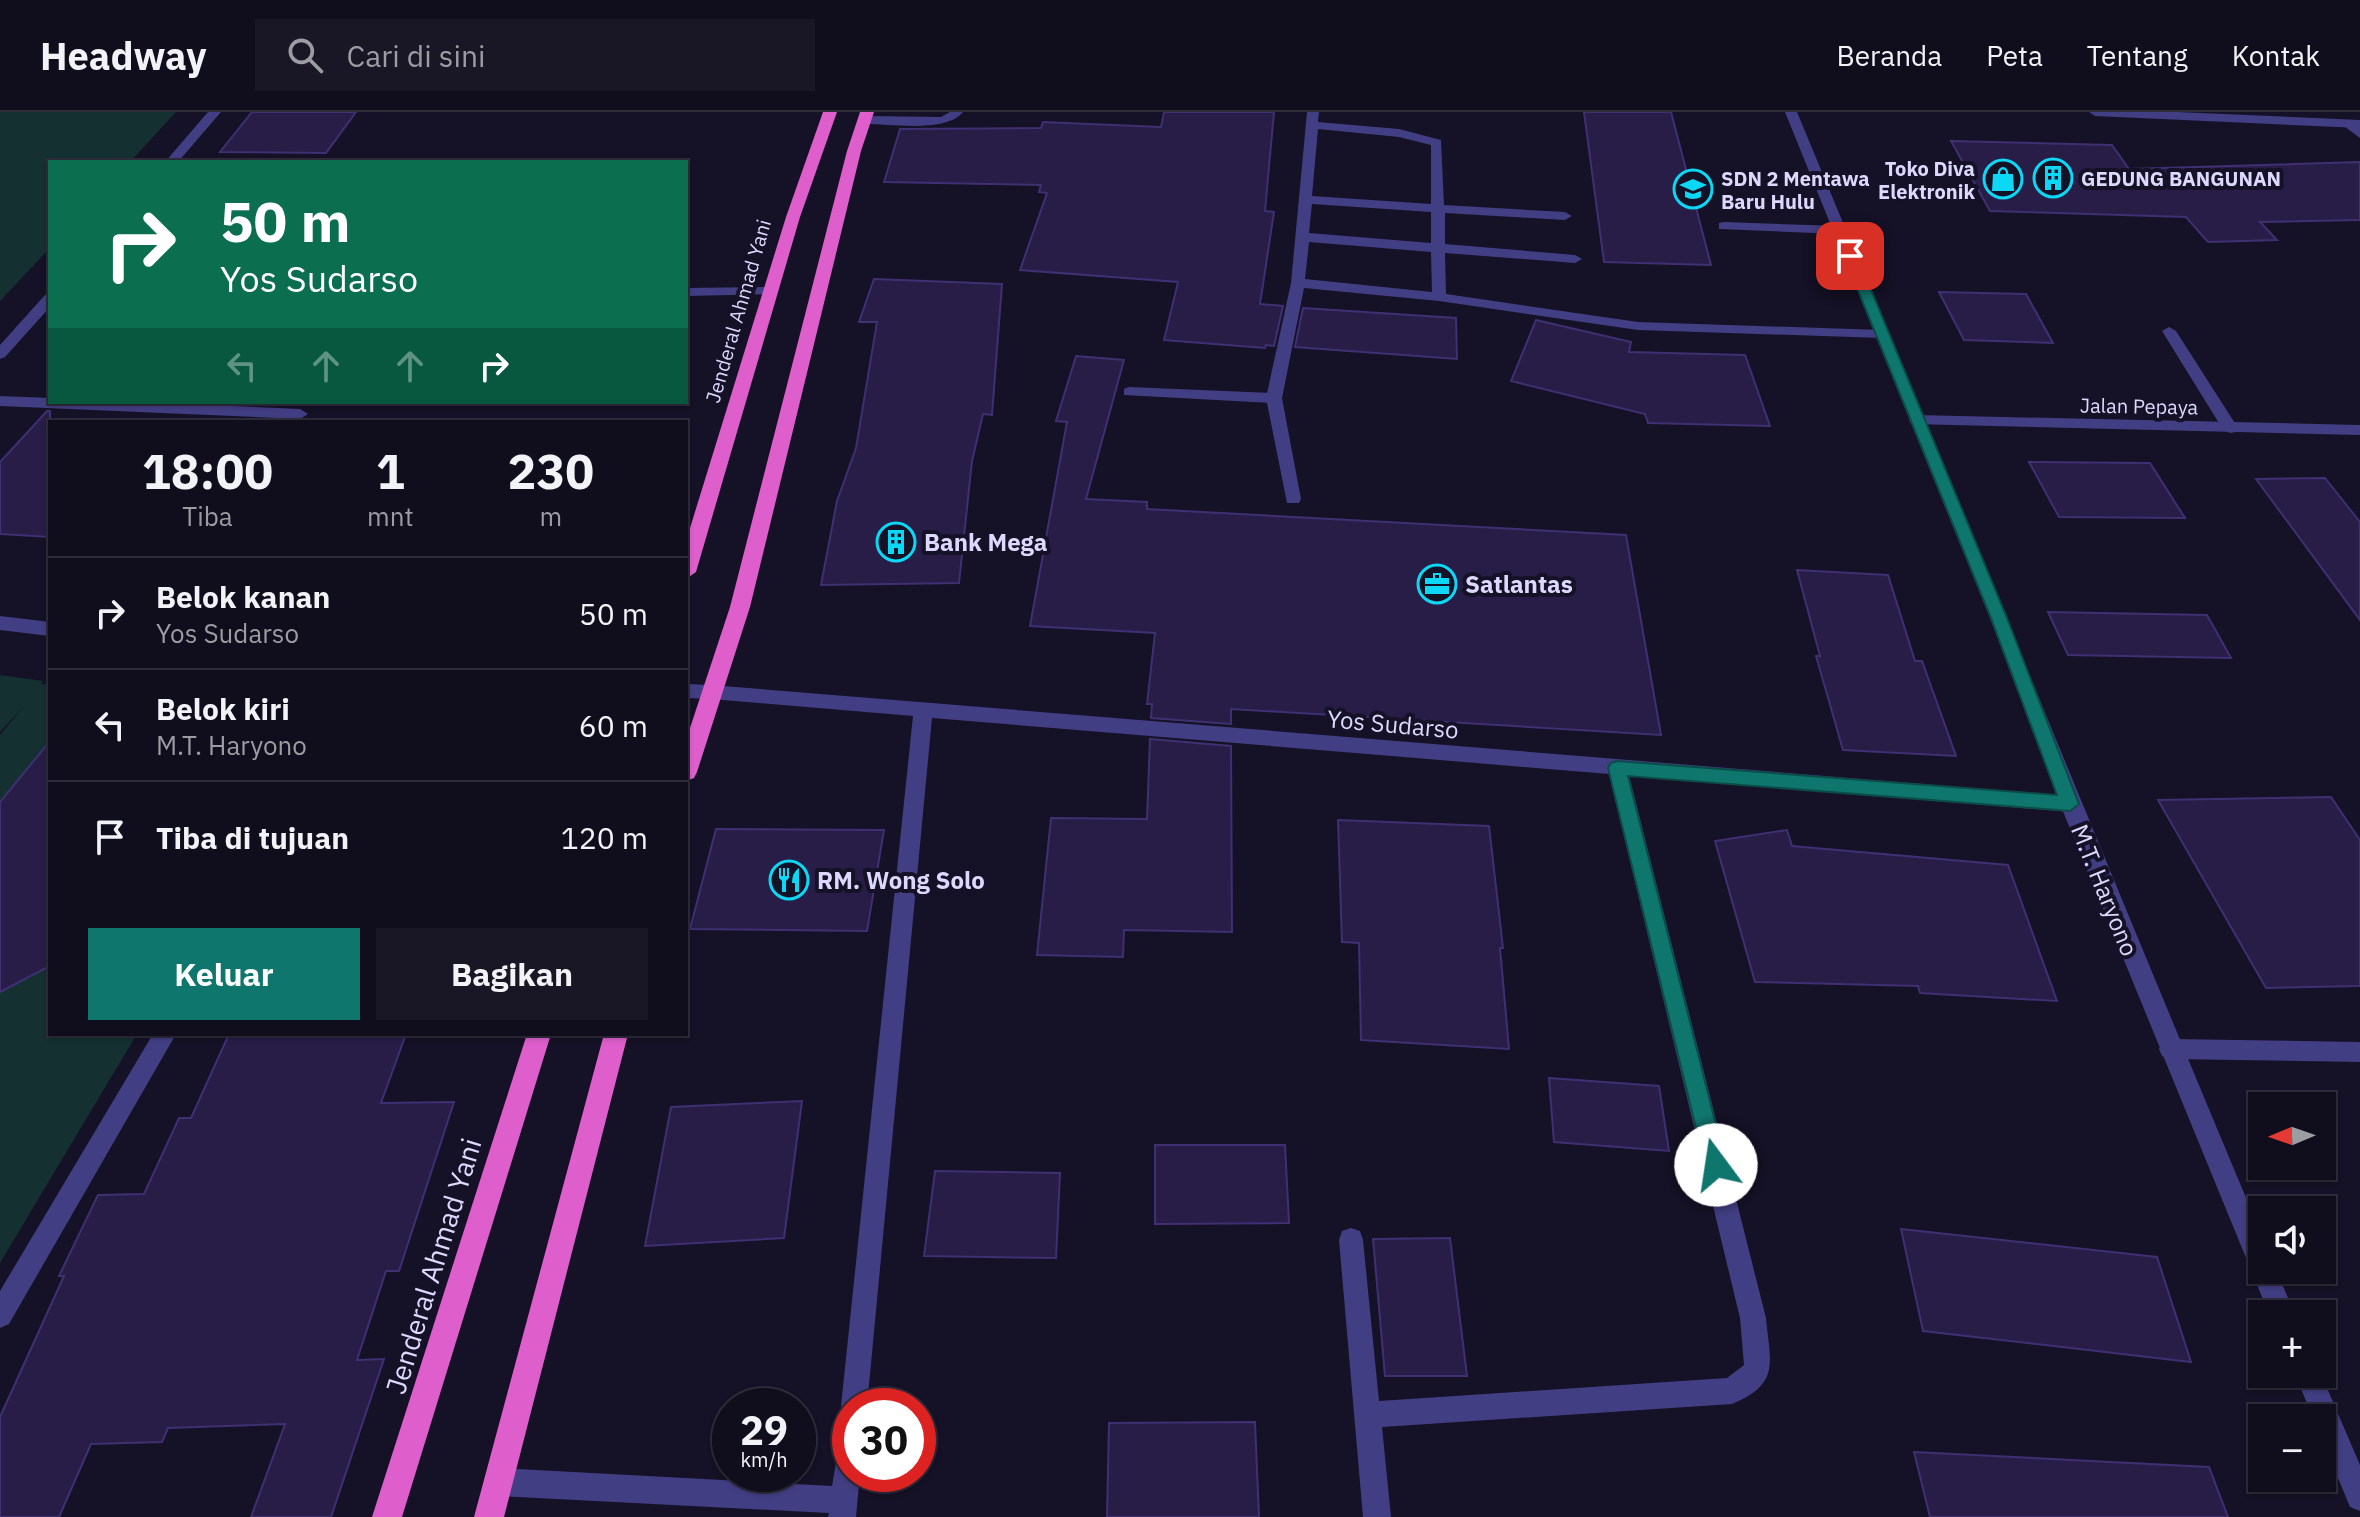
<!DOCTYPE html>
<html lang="id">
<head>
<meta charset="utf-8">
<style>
	:root { --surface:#100d1c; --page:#191625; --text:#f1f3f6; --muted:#9c9ca3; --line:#302d3b; --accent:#0f766e }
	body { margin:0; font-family:"IBM Plex Sans",sans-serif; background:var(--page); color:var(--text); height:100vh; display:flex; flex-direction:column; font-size:30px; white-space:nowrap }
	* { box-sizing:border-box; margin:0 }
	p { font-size:26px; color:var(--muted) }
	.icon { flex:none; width:44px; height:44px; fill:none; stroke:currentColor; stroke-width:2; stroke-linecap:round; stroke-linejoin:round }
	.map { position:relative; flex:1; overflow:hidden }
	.sheet { position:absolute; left:48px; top:308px; width:640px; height:616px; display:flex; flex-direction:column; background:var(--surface); border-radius:0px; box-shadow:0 2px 6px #0004,0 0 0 2px var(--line) }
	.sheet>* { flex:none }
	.banner { position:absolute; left:48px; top:48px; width:640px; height:244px; border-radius:0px; box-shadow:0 2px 6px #0004,0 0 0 2px var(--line); background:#0b6e4f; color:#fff; overflow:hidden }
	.needle { width:52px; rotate:268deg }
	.controls { position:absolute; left:2248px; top:980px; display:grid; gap:16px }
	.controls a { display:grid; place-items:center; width:88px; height:88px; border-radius:0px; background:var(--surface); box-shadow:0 2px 6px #0004,0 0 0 2px var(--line); font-size:40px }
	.speed { position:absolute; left:712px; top:1276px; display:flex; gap:16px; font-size:40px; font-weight:700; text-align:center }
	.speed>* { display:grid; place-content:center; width:104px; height:104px; border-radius:50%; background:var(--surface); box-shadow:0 2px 6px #0004,0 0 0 2px var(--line); line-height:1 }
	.speed small { font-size:20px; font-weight:400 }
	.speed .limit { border:12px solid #d22; background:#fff; color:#111 }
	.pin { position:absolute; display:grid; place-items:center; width:68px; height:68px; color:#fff; margin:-34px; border-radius:16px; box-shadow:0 4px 12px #0006 }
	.me { position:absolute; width:88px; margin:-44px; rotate:346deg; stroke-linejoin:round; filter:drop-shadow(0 0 6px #0008) }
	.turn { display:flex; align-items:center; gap:28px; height:168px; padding:0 40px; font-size:36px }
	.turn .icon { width:104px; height:104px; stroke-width:2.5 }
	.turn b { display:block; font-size:56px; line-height:68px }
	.lanes { display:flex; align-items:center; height:76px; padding:0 40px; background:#0003; justify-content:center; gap:40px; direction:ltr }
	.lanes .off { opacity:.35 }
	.eta { display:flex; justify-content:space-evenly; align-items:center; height:136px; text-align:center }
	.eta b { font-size:48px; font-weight:700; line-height:56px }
	.cta { display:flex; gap:16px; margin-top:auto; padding:16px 40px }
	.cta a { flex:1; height:92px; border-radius:0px; background:var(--accent); color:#fff; font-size:32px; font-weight:700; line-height:92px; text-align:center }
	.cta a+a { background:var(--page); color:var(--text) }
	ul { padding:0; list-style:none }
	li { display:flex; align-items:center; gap:24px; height:112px; padding:0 40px; border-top:2px solid var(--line) }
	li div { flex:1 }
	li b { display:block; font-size:30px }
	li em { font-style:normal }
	header { display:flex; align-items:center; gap:48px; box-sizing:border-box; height:112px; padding:0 40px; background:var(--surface); border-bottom:2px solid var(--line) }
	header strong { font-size:38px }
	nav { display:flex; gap:44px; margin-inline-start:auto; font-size:28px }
	.search { width:560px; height:72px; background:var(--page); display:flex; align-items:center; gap:20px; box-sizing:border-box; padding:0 28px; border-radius:0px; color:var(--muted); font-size:30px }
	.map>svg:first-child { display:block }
	.green { fill:#143030 }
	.building { fill:#271d47; stroke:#3f3072; stroke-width:2 }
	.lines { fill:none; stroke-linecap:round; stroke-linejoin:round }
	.service { fill:#423e83; fill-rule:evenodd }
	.minor { fill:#423e83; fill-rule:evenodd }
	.tertiary { fill:#423e83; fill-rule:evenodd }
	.trunk { fill:#de5ecc; fill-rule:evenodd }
	.route { fill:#0f766e; stroke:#0a4d48; stroke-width:2 }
	.labels { text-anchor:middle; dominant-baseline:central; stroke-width:8; stroke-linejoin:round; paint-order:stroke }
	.far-poi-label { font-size:20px; font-weight:bold; fill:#ddd8fd; stroke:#151126; text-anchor:start }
	.far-street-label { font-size:20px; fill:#ddd8fd; stroke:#151126 }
	.poi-label { font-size:24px; font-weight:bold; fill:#ddd8fd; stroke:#151126; text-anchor:start }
	.street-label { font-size:24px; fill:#ddd8fd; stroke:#151126 }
	.near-street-label { font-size:28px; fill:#ddd8fd; stroke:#151126 }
</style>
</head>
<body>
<header>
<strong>Headway</strong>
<div class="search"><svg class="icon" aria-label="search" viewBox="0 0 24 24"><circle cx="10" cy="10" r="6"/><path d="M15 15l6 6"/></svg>Cari di sini</div>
<nav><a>Beranda</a><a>Peta</a><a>Tentang</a><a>Kontak</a></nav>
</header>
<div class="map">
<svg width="2360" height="1405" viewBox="0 0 2360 1405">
	<rect width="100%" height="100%" fill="#151126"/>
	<path class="green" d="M0,0H176L130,50H50V136L0,189Z
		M0,563L43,569L41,572L50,573V922H137L0,1151V623L23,595L0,620Z"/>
	<path class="building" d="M252,0H356L326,41L220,40Z
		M1164,0H1274L1265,99L1274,100L1260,192L1283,194L1274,234L1266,233L1265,236L1164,228L1178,170L1020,158L1047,81L1039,80L1041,73L884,70L900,17L1041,16L1043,10L1161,15Z
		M1584,0H1671L1711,153L1604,150Z
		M1951,29L2112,33L2129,57L2360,50V108L2260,110L2277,128L2208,130L2186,105L1990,99Z
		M874,167L1002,172L992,303L983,302L972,349L959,471L821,473L837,389L856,336L877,210H859Z
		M1939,180L2026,182L2053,231L1964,228Z
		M1303,196L1456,206L1457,247L1295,235Z
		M1536,208L1631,230L1629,240L1745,243L1770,314L1648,311L1645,302L1511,269Z
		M1076,244L1124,248L1086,387L1147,390V397L1626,423L1661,623L1231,597V612L1151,606L1152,592H1147L1155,521L1030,514L1067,310L1056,309Z
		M47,299H50V425L0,422V350Z
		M2029,350L2150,351L2185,406L2059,405Z
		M2325,366L2360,410V508L2256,367Z
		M1797,458L1888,463L1915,549H1922L1956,644L1843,638L1816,544H1820Z
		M2048,500L2207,503L2231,546L2068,543Z
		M1150,627L1231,634L1232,820L1124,818L1123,845L1037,843L1051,706L1147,707Z
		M50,629V854L0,880V690Z
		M2331,685L2360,728V874L2266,876L2158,688Z
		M1338,708L1489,714L1503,836H1500L1509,937L1361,928L1359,831L1342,830Z
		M716,717L884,718L867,819L690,817Z
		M1787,718L1792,734L2008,753L2057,889L1920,881L1918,874L1755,870L1715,729Z
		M229,922H406L381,991L454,990L399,1159H386L357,1248L384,1247L331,1405H251L285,1312L168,1316L162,1330L91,1332L59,1405H0V1305L64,1164H59L98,1083L144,1082L179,1006H191Z
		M1549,966L1659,974L1669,1039L1554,1030Z
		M802,989L784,1126L645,1134L671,995Z
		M1155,1033H1285L1289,1111L1155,1112Z
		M935,1059L1060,1061L1056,1146L924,1144Z
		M1901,1117L2157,1145L2191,1250L1923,1219Z
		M1450,1126L1467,1264H1385L1373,1127Z
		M1255,1310L1259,1405H1107L1109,1311Z
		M1914,1340L2209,1355L2228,1405H1930Z"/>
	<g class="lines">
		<path class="service" d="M950,0H963C946,21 892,12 865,12L859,8L865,4L941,5Z
			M1724,110L1839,114L1846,118L1839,122L1719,117V111Z
			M771,175L776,176V182L686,184V176Z
			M2169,215L2176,219L2238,316L2236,320L2230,321L2222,316L2162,219Z
			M1129,275L1274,281L1282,286L1274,291L1124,283V277Z
			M0,284L50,286V290H137L300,297L308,302L300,307L0,294Z"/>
		<path class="minor" d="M208,0H221L178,50H165Z
			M1307,0H1319L1318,10L1399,17L1441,28L1444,93L1565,100L1572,104L1565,108L1445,101V132L1575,143L1582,147L1575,151L1445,141L1446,182L1638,210L1882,218L1889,222L1882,226L1638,218L1439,189L1304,176L1282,286L1301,387L1299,391H1287L1266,286L1291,171ZM1318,17L1399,25L1431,33V92L1312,84ZM1312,92L1431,100V131L1309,121ZM1309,130L1431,140L1432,180L1305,167Z
			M2344,8H2352L2360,15V26L2344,14Z
			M50,182V195L5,245L0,247V233L45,183Z
			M1917,303L2360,313V323L1911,312L1909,308Z
			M711,573L2070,684L2077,686L2080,692L2077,698L2070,700L1629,663L1766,1206C1770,1250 1781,1272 1732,1292L1382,1315L1391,1405H1363L1339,1128L1342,1119L1351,1116L1360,1119L1363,1128L1379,1289L1727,1266L1744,1253L1740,1206L1609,662L932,606L867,1294H850V1306L845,1303L841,1294L913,604L711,587L702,580Z
			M153,922H176L9,1212L0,1216V1179Z
			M2170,927L2360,930V950L2170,947L2162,944L2159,937L2162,930Z
			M850,1316V1362H860L856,1405H828L829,1401L499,1384L489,1380L485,1370L489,1360L499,1356L832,1374L841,1320Z"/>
		<path class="tertiary" d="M1785,0H1797C1953,374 2105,750 2262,1124V1158H2276L2295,1202H2269L2060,692L1990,506Z
			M2089,0H2177L2360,8V16L2095,4Z
			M0,504L50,510V524L0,518Z
			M686,572L711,573L720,580L711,587L686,586Z
			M2295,1262H2321L2360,1353V1399L2350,1395L2322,1327V1306H2313Z"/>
		<path class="trunk" d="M823,0H837L800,105L696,460L686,467V429L786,105Z
			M860,0H874L861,39L750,495L697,660L694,666L686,669V628L730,495L847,39Z
			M527,922H551L402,1405H372Z
			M604,922H628L504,1405H474Z"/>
	</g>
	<path class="route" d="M1850,140L1857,144L2007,506L2079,692L2070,699L1628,664L1726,1053L1723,1061L1716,1064L1708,1061L1705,1053L1608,656L1611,651L1617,649L2057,683L1991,506L1844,144Z"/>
	<defs>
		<g id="building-ring" transform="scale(2)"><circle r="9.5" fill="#151126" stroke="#0cd7f5" stroke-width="1.5"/><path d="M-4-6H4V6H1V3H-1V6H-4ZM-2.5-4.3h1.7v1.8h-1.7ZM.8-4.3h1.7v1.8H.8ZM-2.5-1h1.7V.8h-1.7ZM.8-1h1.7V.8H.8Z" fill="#0cd7f5"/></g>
		<g id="shop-ring" transform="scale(2)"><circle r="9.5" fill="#151126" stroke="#0cd7f5" stroke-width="1.5"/><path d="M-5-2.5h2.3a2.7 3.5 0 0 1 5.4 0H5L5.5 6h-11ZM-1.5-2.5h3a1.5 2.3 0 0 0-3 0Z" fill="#0cd7f5"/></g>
		<g id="school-ring" transform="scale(2)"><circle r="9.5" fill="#151126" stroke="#0cd7f5" stroke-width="1.5"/><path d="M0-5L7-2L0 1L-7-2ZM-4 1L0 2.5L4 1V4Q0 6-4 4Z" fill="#0cd7f5"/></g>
		<g id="office-ring" transform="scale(2)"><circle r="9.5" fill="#151126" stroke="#0cd7f5" stroke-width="1.5"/><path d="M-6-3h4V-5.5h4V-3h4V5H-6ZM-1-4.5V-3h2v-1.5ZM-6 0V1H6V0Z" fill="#0cd7f5"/></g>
		<g id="restaurant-ring" transform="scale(2)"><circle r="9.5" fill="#151126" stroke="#0cd7f5" stroke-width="1.5"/><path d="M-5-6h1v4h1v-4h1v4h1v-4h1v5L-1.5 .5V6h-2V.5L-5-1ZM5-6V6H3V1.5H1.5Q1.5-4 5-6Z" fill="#0cd7f5"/></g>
	</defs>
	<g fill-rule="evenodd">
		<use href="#building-ring" x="2053" y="66"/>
		<use href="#shop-ring" x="2003" y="67"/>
		<use href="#school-ring" x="1693" y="77"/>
		<use href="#building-ring" x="896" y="430"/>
		<use href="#office-ring" x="1437" y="472"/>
		<use href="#restaurant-ring" x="789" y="768"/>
	</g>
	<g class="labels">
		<g class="far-poi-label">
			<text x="1975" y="56" text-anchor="end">Toko Diva<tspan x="1975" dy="23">Elektronik</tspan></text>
			<text x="1721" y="66">SDN 2 Mentawa<tspan x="1721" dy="23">Baru Hulu</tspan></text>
			<text x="2081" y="66">GEDUNG BANGUNAN</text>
		</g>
		<g class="far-street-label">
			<text transform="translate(738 199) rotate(-74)">Jenderal Ahmad Yani</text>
			<text transform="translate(2139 294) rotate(1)">Jalan Pepaya</text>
		</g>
		<g class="poi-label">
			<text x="924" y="430">Bank Mega</text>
			<text x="1465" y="472">Satlantas</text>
			<text x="817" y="768">RM. Wong Solo</text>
		</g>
		<g class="street-label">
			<text transform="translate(1393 612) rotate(5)">Yos Sudarso</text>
			<text transform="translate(2105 778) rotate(68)">M.T. Haryono</text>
		</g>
		<g class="near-street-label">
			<text transform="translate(433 1154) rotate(-73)">Jenderal Ahmad Yani</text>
		</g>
	</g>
</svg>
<div class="controls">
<a><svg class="needle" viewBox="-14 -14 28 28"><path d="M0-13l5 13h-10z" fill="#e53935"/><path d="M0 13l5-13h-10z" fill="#9c9ca3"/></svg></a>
<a><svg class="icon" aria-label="sound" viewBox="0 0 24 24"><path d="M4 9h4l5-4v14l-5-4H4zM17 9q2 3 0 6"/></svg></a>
<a>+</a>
<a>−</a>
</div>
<div class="speed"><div>29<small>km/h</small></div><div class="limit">30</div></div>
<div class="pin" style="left:1850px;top:144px;background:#d93025"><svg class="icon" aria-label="arrive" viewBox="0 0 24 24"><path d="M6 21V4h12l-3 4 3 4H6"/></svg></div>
<svg class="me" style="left:1716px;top:1053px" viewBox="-20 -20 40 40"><circle r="19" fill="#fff"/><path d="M0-13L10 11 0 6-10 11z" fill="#0f766e"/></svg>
<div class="banner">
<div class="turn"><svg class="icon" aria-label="right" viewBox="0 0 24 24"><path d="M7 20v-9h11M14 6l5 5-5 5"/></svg><div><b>50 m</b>Yos Sudarso</div></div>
<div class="lanes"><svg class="icon off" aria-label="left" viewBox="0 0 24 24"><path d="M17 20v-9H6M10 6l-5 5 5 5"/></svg><svg class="icon off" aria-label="ahead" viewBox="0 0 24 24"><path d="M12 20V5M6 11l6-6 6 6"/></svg><svg class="icon off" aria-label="ahead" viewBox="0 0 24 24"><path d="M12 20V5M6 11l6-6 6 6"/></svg><svg class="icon" aria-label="right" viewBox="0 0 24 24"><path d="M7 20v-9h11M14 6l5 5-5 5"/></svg></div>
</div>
<section class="sheet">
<div class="eta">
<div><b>18:00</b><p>Tiba</p></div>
<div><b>1</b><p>mnt</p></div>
<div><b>230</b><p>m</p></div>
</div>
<ul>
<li><svg class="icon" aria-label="right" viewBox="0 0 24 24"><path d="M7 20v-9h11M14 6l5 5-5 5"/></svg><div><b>Belok kanan</b><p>Yos Sudarso</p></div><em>50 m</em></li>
<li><svg class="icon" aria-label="left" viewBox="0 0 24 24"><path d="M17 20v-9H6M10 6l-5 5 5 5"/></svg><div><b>Belok kiri</b><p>M.T. Haryono</p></div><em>60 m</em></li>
<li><svg class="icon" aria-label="arrive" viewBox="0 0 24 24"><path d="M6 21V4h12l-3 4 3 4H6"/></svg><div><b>Tiba di tujuan</b></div><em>120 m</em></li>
</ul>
<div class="cta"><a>Keluar</a><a>Bagikan</a></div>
</section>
</div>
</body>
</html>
